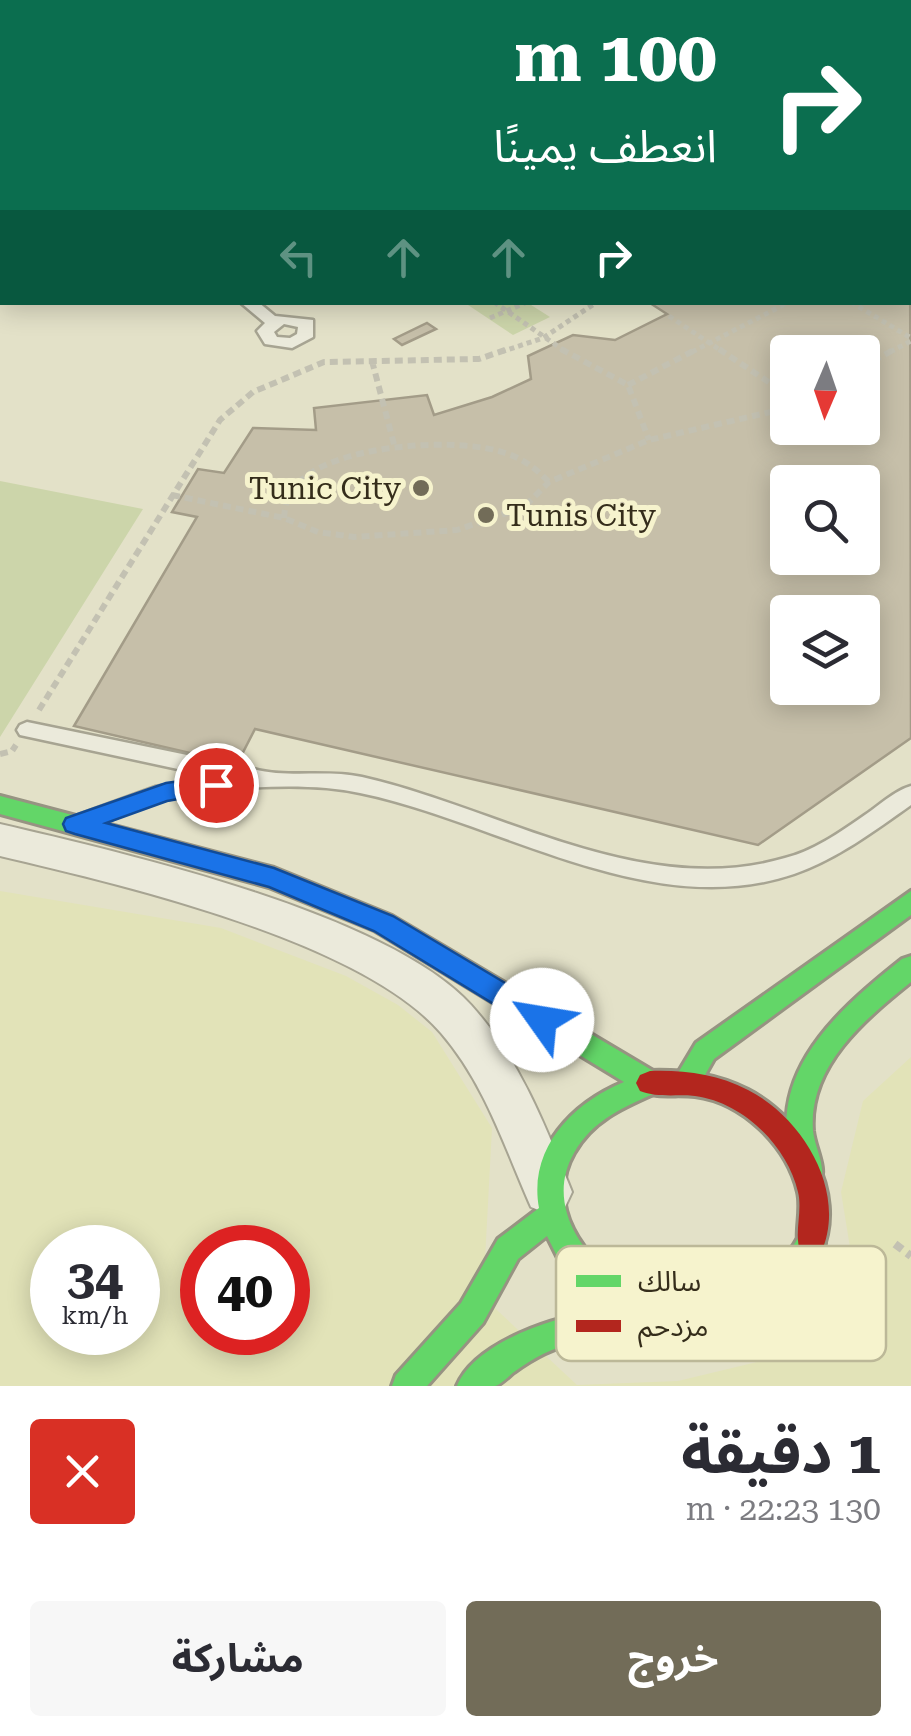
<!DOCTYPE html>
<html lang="ar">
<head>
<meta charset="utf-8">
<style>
	:root { --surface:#fff; --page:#f7f7f7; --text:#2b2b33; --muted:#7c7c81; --accent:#726c58 }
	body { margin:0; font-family:"Roboto Serif","Noto Sans Arabic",serif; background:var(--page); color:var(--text); direction:rtl; height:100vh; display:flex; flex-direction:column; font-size:38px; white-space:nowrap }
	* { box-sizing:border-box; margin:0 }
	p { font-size:32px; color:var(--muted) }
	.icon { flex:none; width:55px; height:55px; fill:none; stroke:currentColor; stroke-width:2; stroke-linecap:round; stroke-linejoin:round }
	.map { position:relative; height:1386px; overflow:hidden; direction:ltr }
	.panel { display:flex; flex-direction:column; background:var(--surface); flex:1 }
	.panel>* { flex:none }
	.banner { position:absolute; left:0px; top:0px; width:912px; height:305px; box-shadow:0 5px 25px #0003; direction:rtl; background:#0b6e4f; color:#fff; overflow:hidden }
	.needle { width:65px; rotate:182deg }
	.buttons { position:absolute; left:770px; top:335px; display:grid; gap:20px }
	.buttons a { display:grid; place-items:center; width:110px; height:110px; border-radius:10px; background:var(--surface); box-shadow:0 5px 25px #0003; font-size:50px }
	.speed { position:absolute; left:30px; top:1225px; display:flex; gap:20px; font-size:50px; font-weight:700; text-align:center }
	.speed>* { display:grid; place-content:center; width:130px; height:130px; border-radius:50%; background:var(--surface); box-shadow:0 5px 25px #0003; line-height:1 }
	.speed small { font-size:25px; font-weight:400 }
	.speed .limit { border:15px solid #d22; background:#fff; color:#111 }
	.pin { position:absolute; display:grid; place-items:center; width:85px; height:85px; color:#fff; margin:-42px; border:5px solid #fff; border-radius:50%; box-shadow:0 2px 10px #0007 }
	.me { position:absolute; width:110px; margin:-55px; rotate:302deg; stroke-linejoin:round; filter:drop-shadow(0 0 8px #0008) }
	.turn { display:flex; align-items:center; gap:35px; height:210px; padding:0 30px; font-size:45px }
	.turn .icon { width:130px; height:130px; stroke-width:2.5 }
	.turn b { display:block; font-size:70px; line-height:85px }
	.lanes { display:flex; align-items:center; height:95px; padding:0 30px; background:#0003; justify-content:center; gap:50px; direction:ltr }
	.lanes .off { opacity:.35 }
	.round { display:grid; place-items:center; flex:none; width:105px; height:105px; border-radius:10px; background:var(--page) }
	.overview { display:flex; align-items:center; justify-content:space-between; height:170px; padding:0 30px }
	h1 { font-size:60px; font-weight:700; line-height:75px }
	.button { display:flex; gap:20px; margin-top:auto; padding:20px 30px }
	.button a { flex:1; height:115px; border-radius:10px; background:var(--accent); color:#fff; font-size:40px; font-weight:700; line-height:115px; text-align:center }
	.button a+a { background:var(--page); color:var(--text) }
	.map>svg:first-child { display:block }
	.farmland { fill:#e2e3b8; fill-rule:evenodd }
	.green { fill:#ccd5aa }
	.building { fill:#c6bfa9; stroke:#a39c88; stroke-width:2.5; fill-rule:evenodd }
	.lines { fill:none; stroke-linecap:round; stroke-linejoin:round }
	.lane-casing { stroke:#a7a492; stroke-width:5 }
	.street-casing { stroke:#a7a492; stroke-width:4 }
	.fast-casing { stroke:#979382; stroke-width:6 }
	.jam-casing { stroke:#979382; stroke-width:6 }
	.path-far2 { stroke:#c3c1b2; stroke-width:5; stroke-dasharray:5 4; stroke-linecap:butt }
	.path-far1 { stroke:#c3c1b2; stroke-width:6; stroke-dasharray:8 5; stroke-linecap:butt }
	.path { stroke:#c3c1b2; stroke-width:8; stroke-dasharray:9 6; stroke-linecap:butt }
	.lane { fill:#ebeadb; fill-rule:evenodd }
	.street { fill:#ebeadb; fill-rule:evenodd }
	.fast { fill:#63d668; fill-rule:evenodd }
	.jam { fill:#b3261e; fill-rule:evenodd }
	.route { fill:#1a73e8; stroke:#114b97; stroke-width:2.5 }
	.poi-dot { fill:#726c58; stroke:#f6f3cd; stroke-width:4 }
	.labels { text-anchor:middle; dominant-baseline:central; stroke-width:10; stroke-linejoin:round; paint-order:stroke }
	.poi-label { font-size:30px; fill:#352d1b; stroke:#f6f3cd; text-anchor:end }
	.key { fill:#f6f3cd; stroke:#bcb898; stroke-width:2.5 }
	.key-label { font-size:28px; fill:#352d1b }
</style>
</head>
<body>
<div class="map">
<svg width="911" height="1386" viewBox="0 0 911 1386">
	<rect width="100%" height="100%" fill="#e3e1c8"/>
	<path class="farmland" d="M0,891L221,928L346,976L398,1005L432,1032L492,1128L483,1297L577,1385L678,1381L757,1362L828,1330L854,1272L841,1192L863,1101L911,1057V1386H0ZM52,1248H138V1332H52ZM202,1248H288V1332H202Z"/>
	<path class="green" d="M0,0H363L2,2L0,132Z
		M465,303H528L550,317L513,335Z
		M0,481L143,509L0,737Z"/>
	<path class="building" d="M121,0H336L115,2Z
		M910,190L911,738L758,845L255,729L237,764L74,726L197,517L172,512L198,469L224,473L253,428L316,430L314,408L427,395L434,415L492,397L531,379L528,356L573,335L615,340L667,314L653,305L657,302H910ZM788,352H862V428H788ZM788,482H862V558H788ZM788,612H862V688H788Z
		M427,323L436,329L402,345L394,339Z"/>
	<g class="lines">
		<g class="lane-casing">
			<path id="lane" d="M240,302H258L275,316L313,320V337L292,348L265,344L257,331L265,323ZM284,324L298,327L297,334L290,338L277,337L274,332Z
				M27,722L250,768C284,779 325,769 362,777C499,808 642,900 785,858C817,850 846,828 872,810C884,801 897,790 911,786V805C874,831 837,859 794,874C651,923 497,821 360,793C305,781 220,787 164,800C137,807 112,821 86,829L78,827L75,821L78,815L155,787L215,777L20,735L17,730L20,725Z"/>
		</g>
		<g class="street-casing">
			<path id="street" d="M2,130V146L0,147V131Z
				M0,184H2V200H0Z
				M0,824C124,853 387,913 471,1005C519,1058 546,1127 572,1192L565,1207L548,1214L531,1207C504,1146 485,1084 441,1033C361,940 119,884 0,856Z"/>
		</g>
		<g class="fast-casing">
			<path id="fast" d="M0,796L274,868L392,916L660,1075L664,1083L660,1091C626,1106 593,1119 574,1153C516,1253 717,1386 801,1233L811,1229L821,1233L825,1243C799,1303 755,1346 684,1342C649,1340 612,1336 576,1343C553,1347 533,1358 514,1372C509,1376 501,1384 495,1386C485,1386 468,1386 457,1386C475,1342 558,1315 601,1311L566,1274L547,1236L518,1259L483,1323L427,1386H392L396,1375L461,1303L498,1239L539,1208C528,1148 573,1103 624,1082L374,930L269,887L0,814Z
				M911,891V915L714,1059L696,1091L686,1095L676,1091L672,1083L696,1043Z
				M911,956V982C865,1019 808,1066 813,1131C815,1149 827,1167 820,1183L810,1187L800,1183C755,1084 830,1016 902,959Z"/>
		</g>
		<g class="jam-casing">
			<path id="jam" d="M650,1071C685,1070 717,1074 748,1090C803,1118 848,1192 821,1253L811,1257L801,1253C793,1235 803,1212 798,1192C787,1145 742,1102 695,1096C677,1094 657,1098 640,1091L636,1083L640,1075Z"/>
		</g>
		<path class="path-far2" d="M635,0L640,2
			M494,302L566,352
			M851,302L911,338
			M669,316L723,352
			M490,318L525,303
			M501,352L543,338L597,302
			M692,352L789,302
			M890,352L911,341"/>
		<path class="path-far1" d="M561,349L628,385L649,440
			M719,349L788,395
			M372,361L395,448
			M862,367L895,349
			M628,385L697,349
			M172,495L284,518L318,532L354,537L457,530L524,507L549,482L649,440L788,408
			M284,518C285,508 286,498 293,489C325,444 457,436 505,453C524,459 535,468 549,482
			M39,710L220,420L253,392L324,362L479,359L508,349
			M0,754L12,751L16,745"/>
		<path class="path" d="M895,1244L911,1256"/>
		<use href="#lane" class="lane"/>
		<use href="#street" class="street"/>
		<use href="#fast" class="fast"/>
		<use href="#jam" class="jam"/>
	</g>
	<path class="route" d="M216,776L224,779L228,785L224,791L167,801L106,823L274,868L393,916L552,1011L556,1020L552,1028L542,1031L533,1028L374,931L269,887L75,834L66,831L63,824L66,818L166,783Z"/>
	<g class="poi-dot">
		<circle cx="421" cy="488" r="10"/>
		<circle cx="486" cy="515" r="10"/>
	</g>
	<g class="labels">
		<g class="poi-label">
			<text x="401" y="488">Tunic City</text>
			<text x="506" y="515" text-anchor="start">Tunis City</text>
		</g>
	</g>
	<rect x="556" y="1246" width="330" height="115" rx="15" class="key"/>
	<rect x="576" y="1275" width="45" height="12" fill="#63d668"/>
	<rect x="576" y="1320" width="45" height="12" fill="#b3261e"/>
	<g class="key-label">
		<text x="638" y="1291">سالك</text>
		<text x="638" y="1336">مزدحم</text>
	</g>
</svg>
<div class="buttons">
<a><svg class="needle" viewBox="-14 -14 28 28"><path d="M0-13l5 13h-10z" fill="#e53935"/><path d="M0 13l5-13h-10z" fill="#7c7c81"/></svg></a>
<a><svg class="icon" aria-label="search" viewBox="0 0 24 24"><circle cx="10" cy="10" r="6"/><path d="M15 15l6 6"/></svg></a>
<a><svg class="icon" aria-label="layers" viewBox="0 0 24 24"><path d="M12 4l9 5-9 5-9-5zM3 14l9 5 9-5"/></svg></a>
</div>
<div class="speed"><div>34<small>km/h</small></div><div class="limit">40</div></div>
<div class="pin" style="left:216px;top:785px;background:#d93025"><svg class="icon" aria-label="arrive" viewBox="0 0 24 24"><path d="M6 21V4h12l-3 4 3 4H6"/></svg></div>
<svg class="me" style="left:542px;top:1020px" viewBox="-20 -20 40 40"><circle r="19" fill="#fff"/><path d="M0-13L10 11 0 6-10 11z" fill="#1a73e8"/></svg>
<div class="banner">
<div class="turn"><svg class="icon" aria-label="right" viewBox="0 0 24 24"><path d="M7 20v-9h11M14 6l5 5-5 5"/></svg><div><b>100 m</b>انعطف يمينًا</div></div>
<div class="lanes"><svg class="icon off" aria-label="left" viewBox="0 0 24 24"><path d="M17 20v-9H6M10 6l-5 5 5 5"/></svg><svg class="icon off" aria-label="ahead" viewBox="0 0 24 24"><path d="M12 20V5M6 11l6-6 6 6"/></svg><svg class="icon off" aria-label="ahead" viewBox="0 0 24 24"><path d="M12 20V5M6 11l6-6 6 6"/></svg><svg class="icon" aria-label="right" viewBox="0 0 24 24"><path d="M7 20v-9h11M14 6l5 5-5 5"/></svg></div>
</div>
</div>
<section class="panel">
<div class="overview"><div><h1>1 دقيقة</h1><p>130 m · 22:23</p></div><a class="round" style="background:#d93025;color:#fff"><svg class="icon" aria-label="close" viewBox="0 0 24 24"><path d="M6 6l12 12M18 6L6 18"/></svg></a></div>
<div class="button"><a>خروج</a><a>مشاركة</a></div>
</section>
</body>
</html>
